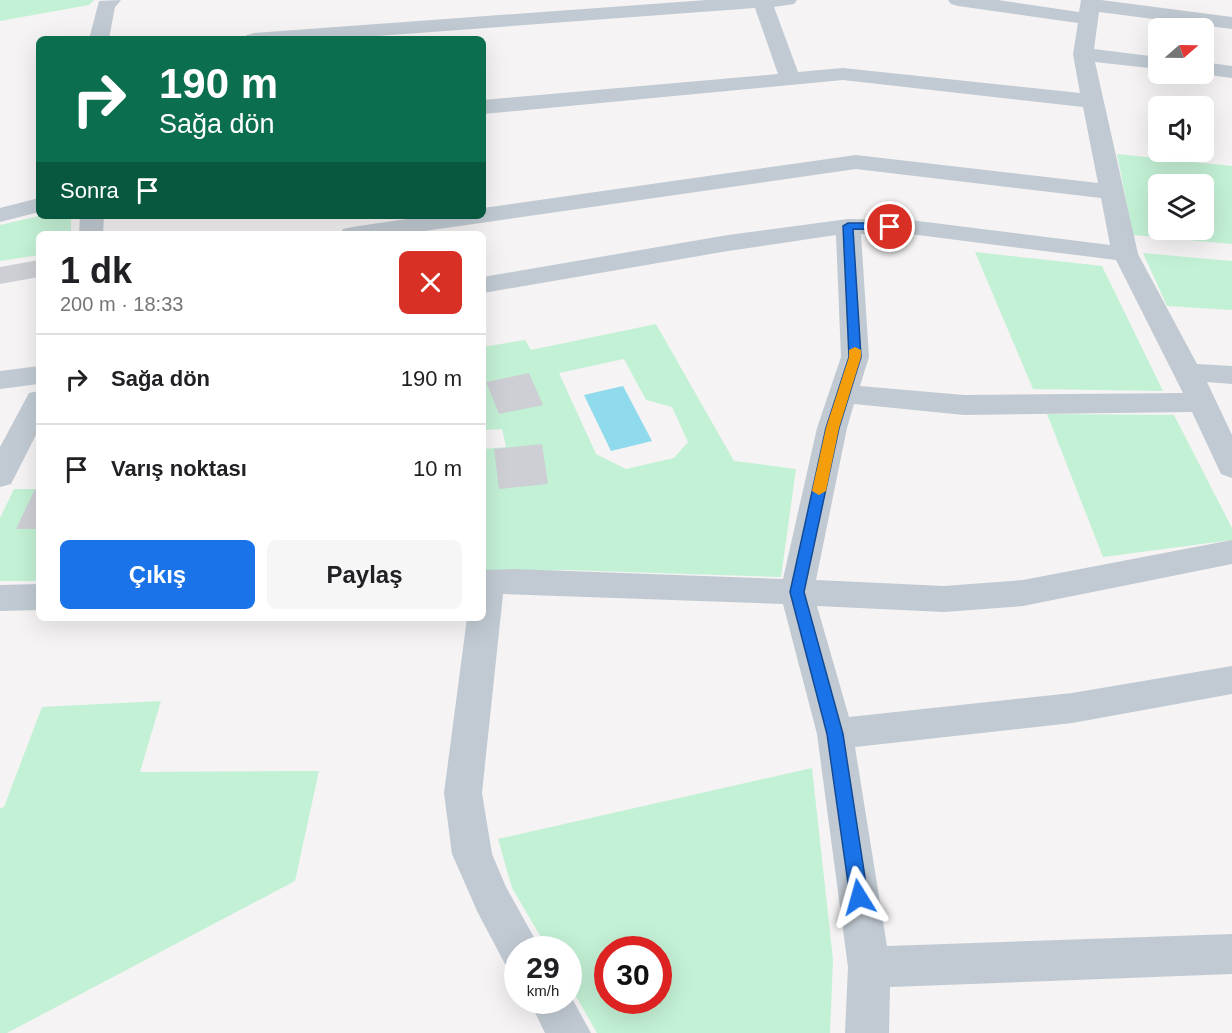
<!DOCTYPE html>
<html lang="tr">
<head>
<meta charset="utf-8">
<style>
	:root { --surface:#fff; --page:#f6f6f6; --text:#202124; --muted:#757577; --line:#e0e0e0; --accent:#1a73e8 }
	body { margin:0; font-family:Helvetica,sans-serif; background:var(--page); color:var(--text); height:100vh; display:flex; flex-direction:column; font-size:22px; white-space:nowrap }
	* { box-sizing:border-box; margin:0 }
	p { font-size:20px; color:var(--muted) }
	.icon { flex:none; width:33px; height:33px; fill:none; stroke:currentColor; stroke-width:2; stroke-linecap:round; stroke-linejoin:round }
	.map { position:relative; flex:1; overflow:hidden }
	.sheet { position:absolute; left:36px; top:231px; width:450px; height:390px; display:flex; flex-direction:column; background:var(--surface); border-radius:9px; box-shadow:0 6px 24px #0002 }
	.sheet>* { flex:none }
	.top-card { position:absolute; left:36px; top:36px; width:450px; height:183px; border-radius:9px; box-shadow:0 6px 24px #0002; background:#0b6e4f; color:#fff; overflow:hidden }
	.needle { width:39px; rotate:70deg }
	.controls { position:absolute; left:1148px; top:18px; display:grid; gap:12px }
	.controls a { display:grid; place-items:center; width:66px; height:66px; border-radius:9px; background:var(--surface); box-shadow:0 6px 24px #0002; font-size:30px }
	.speed { position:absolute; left:504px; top:936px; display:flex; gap:12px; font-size:30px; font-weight:700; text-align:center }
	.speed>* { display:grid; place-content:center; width:78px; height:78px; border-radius:50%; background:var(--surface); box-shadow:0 6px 24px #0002; line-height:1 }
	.speed small { font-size:15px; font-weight:400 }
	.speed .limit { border:9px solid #d22; background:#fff; color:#111 }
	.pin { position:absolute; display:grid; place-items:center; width:51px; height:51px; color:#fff; margin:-26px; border:3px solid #fff; border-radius:50%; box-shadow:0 2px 6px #0007 }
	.me { position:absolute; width:66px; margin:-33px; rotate:352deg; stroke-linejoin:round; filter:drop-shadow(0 0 4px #0008) }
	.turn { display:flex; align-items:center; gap:21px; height:126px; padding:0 24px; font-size:27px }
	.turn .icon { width:78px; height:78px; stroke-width:2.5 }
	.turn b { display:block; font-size:42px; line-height:51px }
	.then { display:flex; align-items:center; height:57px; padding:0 24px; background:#0003; gap:12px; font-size:22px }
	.round { display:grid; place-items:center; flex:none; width:63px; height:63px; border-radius:9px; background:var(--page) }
	.headline { display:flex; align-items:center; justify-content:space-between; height:102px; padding:0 24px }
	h1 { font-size:36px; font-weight:600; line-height:45px }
	.cta { display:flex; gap:12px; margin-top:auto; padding:12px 24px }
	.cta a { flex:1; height:69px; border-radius:9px; background:var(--accent); color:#fff; font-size:24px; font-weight:600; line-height:69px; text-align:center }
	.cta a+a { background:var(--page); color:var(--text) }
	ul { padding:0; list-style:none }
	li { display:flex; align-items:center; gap:18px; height:90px; padding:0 24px; border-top:2px solid var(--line) }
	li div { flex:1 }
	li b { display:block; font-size:22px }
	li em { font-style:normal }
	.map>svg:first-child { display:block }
	.green { fill:#c3f1d5; fill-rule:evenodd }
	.water { fill:#90daee }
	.building { fill:#cdcfd5 }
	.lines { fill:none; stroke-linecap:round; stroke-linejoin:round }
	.minor { fill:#c1cad2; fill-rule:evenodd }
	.route { fill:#1a73e8; stroke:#114b97; stroke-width:1.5 }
	.slow { fill:#f59e0b }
</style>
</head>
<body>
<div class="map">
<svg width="1232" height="1033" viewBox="0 0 1232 1033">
	<rect width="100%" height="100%" fill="#f5f3f3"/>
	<path class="green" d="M0,0H94L89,5L0,21Z
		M1117,154L1232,166V244L1133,235ZM1158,184H1203V230H1158Z
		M39,216H71V234H39V255L0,261V225Z
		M975,252L1102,266L1163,391L1033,389Z
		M1143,253L1232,261V310L1167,306Z
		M656,324L734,461L796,469L781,577L566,570L483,572V449L506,447L502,429L483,430V347L525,340L531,350ZM624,359L646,400L672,407L688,442L674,458L626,469L596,454L559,373Z
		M1047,414L1174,415L1232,528V540L1103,557Z
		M14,489H39V581H0V518Z
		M161,701L140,772L319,771L295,881L7,1033H0V808L4,807L42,707Z
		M812,768L833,960L830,1033H597L569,984L568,950L548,949L512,888L498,839ZM608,950H658V1000H608Z"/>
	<path class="water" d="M623,386L652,441L611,451L584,395Z"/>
	<path class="building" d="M39,260V277L0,284V267Z
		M529,373L543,405L499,414L486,382Z
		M542,444L548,484L499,489L494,449Z
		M35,489H39V529H16Z"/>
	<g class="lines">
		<path class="minor" d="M121,0L115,7L109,39H89L99,1Z
			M707,0H797L794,4L774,7L798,72L843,68L1080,93L1073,54L1078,23L958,6L951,4L948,0H998L1079,12L1081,0H1101L1232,17V29L1099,12L1094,49L1158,57V69L1095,62L1138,254L1197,364L1232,366V384L1207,382L1232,435V478L1221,474L1192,412L964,415L854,404L847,428L816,580L944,586L1023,580L1232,540V564L1023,606L944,612L817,606L849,717L1072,693L1232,666V694L1072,723L855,747L887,946L1232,934V974L890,987L889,1033H845L848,967L817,734L783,604L503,594L482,793L492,854L506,887L541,950H518V969L505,964L478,913L452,854L444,793L467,618H483V570L514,569L783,579L817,428L841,357L836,235L728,251L483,293V277L728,235L848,219L910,220L1110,245L1101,198L856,169L404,234H340L343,229L352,227L427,216H483V208L856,155L1098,183L1083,107L843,80L483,114V100L778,74L755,8L336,39H244L247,35L254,33ZM861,234H910L1116,260L1183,393L964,395L860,386L869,357Z
			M1203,62L1232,66V78L1200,74H1203Z
			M39,198V212L0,222V208Z
			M80,216H104L103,234H79Z
			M39,366V384L0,389V371Z
			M39,391V429L11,484L0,487V447L29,393Z
			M39,584V610L0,611V585Z
			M568,991L591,1033H545L529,1000H568Z"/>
	</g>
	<path class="route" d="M848,223H890L895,227L890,230L853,229L861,357L839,428L804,592L843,734L868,897L865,903L859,905L853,903L850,897L827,734L790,592L826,428L849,357L843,226Z"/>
	<path class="slow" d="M855,347L861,350V357L839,428L826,491L819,495L812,491L826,428L849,357V350Z"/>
</svg>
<div class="controls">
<a><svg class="needle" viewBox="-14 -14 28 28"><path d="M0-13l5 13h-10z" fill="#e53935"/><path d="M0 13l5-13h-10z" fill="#757577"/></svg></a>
<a><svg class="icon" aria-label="sound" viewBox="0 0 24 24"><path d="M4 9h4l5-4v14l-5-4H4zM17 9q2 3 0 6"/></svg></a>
<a><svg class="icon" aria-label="layers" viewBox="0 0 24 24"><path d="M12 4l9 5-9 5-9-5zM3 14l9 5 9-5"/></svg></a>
</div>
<div class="speed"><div>29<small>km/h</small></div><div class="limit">30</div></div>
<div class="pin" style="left:890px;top:227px;background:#d93025"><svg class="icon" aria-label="arrive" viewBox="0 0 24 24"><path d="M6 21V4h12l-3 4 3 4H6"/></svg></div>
<svg class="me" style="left:859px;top:897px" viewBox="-20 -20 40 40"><path d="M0-17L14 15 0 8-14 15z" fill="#1a73e8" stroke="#fff" stroke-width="4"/></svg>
<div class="top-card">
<div class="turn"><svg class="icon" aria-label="right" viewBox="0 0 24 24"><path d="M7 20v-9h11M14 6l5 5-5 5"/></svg><div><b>190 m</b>Sağa dön</div></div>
<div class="then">Sonra<svg class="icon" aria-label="arrive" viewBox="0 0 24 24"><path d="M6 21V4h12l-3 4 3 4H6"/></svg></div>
</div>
<section class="sheet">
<div class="headline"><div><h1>1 dk</h1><p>200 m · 18:33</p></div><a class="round" style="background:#d93025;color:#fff"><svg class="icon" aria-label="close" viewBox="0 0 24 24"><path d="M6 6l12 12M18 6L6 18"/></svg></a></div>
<ul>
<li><svg class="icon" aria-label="right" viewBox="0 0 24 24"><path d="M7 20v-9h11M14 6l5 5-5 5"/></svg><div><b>Sağa dön</b></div><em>190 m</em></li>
<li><svg class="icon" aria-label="arrive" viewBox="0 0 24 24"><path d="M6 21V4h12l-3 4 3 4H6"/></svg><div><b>Varış noktası</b></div><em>10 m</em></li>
</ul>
<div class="cta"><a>Çıkış</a><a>Paylaş</a></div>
</section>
</div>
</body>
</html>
